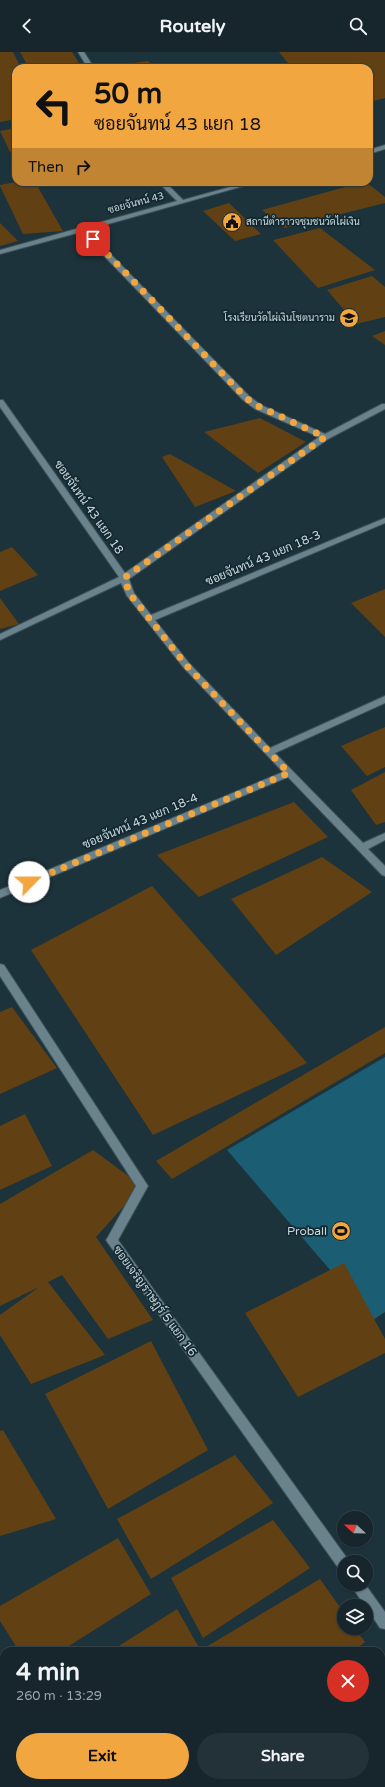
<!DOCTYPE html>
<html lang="en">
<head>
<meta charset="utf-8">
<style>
	:root { --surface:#16262c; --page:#233238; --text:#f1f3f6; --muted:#9ea5a9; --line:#354348; --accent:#f1a640 }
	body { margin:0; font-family:"Varela Round",Sarabun,sans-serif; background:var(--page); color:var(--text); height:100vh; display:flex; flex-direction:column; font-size:15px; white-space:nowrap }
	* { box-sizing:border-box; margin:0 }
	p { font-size:13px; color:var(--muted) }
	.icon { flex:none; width:22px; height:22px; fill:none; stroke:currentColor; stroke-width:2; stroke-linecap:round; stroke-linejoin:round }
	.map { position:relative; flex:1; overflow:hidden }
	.side { position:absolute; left:0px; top:1595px; width:385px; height:140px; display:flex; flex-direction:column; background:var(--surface); border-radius:12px 12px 0 0; box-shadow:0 1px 3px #0004,0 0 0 1px var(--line) }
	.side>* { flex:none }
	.guide { position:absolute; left:12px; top:12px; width:361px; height:122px; border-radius:12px; box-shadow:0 1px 3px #0004,0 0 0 1px var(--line); background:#f1a640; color:#111; overflow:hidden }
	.needle { width:26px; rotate:292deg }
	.tools { position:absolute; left:337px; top:1459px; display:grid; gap:8px }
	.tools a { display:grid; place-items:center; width:36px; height:36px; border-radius:50%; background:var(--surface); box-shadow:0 1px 3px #0004,0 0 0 1px var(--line); font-size:20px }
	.pin { position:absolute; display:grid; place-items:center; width:34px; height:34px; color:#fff; margin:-17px; border-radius:8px; box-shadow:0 2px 6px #0006 }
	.me { position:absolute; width:44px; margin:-22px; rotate:67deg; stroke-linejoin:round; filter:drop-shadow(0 0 3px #0008) }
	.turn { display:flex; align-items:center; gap:14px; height:84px; padding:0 16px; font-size:18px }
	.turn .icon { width:52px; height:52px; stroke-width:2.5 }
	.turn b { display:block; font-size:28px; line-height:34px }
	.then { display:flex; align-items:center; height:38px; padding:0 16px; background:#0003; gap:8px; font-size:15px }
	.round { display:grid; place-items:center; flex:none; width:42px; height:42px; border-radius:21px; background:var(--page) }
	.summary { display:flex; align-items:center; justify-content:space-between; height:68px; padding:0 16px }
	h1 { font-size:24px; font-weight:800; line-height:30px }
	.button { display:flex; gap:8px; margin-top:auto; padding:8px 16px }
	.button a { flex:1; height:46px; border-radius:24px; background:var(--accent); color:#111; font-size:16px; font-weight:800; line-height:46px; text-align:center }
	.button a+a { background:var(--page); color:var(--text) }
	header { display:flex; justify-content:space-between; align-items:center; height:52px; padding:0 16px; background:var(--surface); font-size:18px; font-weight:800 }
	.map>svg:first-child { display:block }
	.green { fill:#1b5d72 }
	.building { fill:#614013 }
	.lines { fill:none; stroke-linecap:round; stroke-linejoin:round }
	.minor-casing { stroke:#3c5056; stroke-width:2 }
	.minor { fill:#6a828c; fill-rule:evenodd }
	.route { stroke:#f1a640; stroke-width:7; stroke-dasharray:0 12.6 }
	.labels { text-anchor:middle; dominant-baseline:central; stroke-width:3.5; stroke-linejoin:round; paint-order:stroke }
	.far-street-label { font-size:10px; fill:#cad7dc; stroke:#132931 }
	.far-poi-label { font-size:10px; fill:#cad7dc; stroke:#132931; text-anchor:start }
	.street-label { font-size:12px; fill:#cad7dc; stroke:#132931 }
	.poi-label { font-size:12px; fill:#cad7dc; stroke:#132931; text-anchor:end }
</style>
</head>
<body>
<header><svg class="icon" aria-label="back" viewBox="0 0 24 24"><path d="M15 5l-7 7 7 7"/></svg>Routely<svg class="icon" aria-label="search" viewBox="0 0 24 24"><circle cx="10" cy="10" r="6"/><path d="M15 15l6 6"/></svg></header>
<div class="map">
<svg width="385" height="1735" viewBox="0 0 385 1735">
	<rect width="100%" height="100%" fill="#1d333b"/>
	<path class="green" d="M385,1005V1260L373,1268L227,1098Z"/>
	<path class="building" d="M0,0H13L21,16H16V67L0,70Z
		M20,0H72L82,16H29Z
		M279,0H385V46L369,50V16H292Z
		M148,9L154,16H113L111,14Z
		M16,76V112L0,79Z
		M16,130H35L63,179L23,182L0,134V133Z
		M363,130H366L385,145V151L285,176L262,158Z
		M229,151L261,182L235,189L203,159Z
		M0,171L18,189L0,194Z
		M320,176L375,218L318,236L273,188Z
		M372,224L385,235V265L356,272L327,238Z
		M385,279V293L372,284Z
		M260,366L306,390L258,421L204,380Z
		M170,402L236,439L195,455L162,405Z
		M12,495L38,523L0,539V500Z
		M385,537V585L351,551Z
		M0,546L19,572L0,577Z
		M385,675V715L367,724L341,694Z
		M385,720V770L376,773L351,738Z
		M294,750L328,785L199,845L157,803Z
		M322,805L372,840L276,903L231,847Z
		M152,834L307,1011L153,1083L31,898Z
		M12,955L57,1016L0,1042V960Z
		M385,975V1001L172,1127L156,1109Z
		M25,1062L52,1114L0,1138V1074Z
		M93,1098L142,1134L96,1185L153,1268L108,1287L62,1223L48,1230L105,1303L31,1332L0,1283V1263L39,1235L0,1254V1152Z
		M344,1211L385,1287V1301L298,1345L245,1261Z
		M151,1289L208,1398L108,1457L45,1342Z
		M3,1378L56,1467L0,1484V1379Z
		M235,1403L273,1451L151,1527L117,1467Z
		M273,1468L310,1516L203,1586L171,1526Z
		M118,1486L151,1542L61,1599H19L0,1569V1554Z
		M320,1527L344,1561V1576H355L365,1590L353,1599H209L206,1595Z
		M177,1557L201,1599H111Z
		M381,1618L385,1624V1687L381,1690Z
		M4,1644V1730L0,1733V1646Z
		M385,1704V1735H338L344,1731H381V1707Z
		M24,1731H102L104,1735H18Z
		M165,1731H229L223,1735H167Z
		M284,1731H315L309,1735H286Z"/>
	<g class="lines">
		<g class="minor-casing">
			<path id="minor" d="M78,0H84L94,16H88Z
				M385,93V97L369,102V98Z
				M158,130H165L183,148L248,130H258L87,178L249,344L261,353L325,382L382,352H385V357L328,387L129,527L134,541L151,563L385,466V471L155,568L189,611L270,696L385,644V651L275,701L363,791L385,781V788L368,797L385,814V824L382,823L288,725L0,846V838L283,720L183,615L127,544L121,531L0,588V582L119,525L0,355V348H3L125,521L319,385L255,357L243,348L81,180L0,202V198L177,149Z
				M0,912L4,913L148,1134L118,1188L349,1509V1510H344V1519L339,1517L108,1191L106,1188L108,1185L136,1134L0,924Z
				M350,1532H365L385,1560V1577L380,1576Z"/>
		</g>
		<use href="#minor" class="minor"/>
	</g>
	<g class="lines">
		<path class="route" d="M29,830L289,721L186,613L130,542L124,526L325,385L258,354L246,346L93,187"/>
	</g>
	<defs>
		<g id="civic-disc" transform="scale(1)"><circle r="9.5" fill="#f1a640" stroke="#132931"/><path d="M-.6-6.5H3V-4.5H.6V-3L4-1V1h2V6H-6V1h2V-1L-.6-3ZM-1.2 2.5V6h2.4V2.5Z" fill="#111"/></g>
		<g id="school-disc" transform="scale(1)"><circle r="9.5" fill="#f1a640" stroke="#132931"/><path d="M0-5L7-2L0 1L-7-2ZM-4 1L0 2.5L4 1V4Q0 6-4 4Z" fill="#111"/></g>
		<g id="stadium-disc" transform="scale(1)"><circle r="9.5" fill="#f1a640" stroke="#132931"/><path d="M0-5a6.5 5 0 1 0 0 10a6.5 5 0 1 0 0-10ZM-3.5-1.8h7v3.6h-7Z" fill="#111"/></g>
	</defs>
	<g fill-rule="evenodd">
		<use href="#civic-disc" x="232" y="170"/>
		<use href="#school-disc" x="349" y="266"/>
		<use href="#stadium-disc" x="341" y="1179"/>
	</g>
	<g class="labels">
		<g class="far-street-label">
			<text transform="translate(136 151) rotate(-15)">ซอยจันทน์ 43</text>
		</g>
		<g class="far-poi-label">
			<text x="246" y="170">สถานีตำราวจชุมชนวัดไผ่เงิน</text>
			<text x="335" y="266" text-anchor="end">โรงเรียนวัดไผ่เงินโชตนาราม</text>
		</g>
		<g class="street-label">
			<text transform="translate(89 455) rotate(55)">ซอยจันทน์ 43 แยก 18</text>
			<text transform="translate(263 506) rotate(-23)">ซอยจันทน์ 43 แยก 18-3</text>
			<text transform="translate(140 769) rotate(-23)">ซอยจันทน์ 43 แยก 18-4</text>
			<text transform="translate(155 1249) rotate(54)">ซอยเจริญราษฎร์ 5 แยก 16</text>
		</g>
		<g class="poi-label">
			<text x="327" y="1179">Proball</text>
		</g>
	</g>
</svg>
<div class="tools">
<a><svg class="needle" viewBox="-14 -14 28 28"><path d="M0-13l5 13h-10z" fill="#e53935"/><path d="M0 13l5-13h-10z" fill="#9ea5a9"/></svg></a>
<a><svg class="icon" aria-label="search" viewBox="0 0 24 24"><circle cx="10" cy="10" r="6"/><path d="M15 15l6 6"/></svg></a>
<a><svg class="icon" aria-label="layers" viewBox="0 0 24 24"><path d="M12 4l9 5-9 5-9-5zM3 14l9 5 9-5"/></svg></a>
</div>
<div class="pin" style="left:93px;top:187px;background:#d93025"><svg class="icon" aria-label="arrive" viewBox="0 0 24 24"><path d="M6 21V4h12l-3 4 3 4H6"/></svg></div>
<svg class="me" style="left:29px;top:830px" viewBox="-20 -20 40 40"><circle r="19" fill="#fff"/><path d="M0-13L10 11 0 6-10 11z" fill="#f1a640"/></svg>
<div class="guide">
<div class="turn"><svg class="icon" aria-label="left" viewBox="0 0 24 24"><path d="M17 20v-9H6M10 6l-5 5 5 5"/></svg><div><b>50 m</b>ซอยจันทน์ 43 แยก 18</div></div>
<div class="then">Then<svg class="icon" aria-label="right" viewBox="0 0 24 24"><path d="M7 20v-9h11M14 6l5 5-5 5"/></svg></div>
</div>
<section class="side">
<div class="summary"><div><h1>4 min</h1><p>260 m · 13:29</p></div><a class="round" style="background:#d93025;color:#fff"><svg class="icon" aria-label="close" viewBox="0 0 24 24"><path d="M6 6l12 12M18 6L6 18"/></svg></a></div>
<div class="button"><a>Exit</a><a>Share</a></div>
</section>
</div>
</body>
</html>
